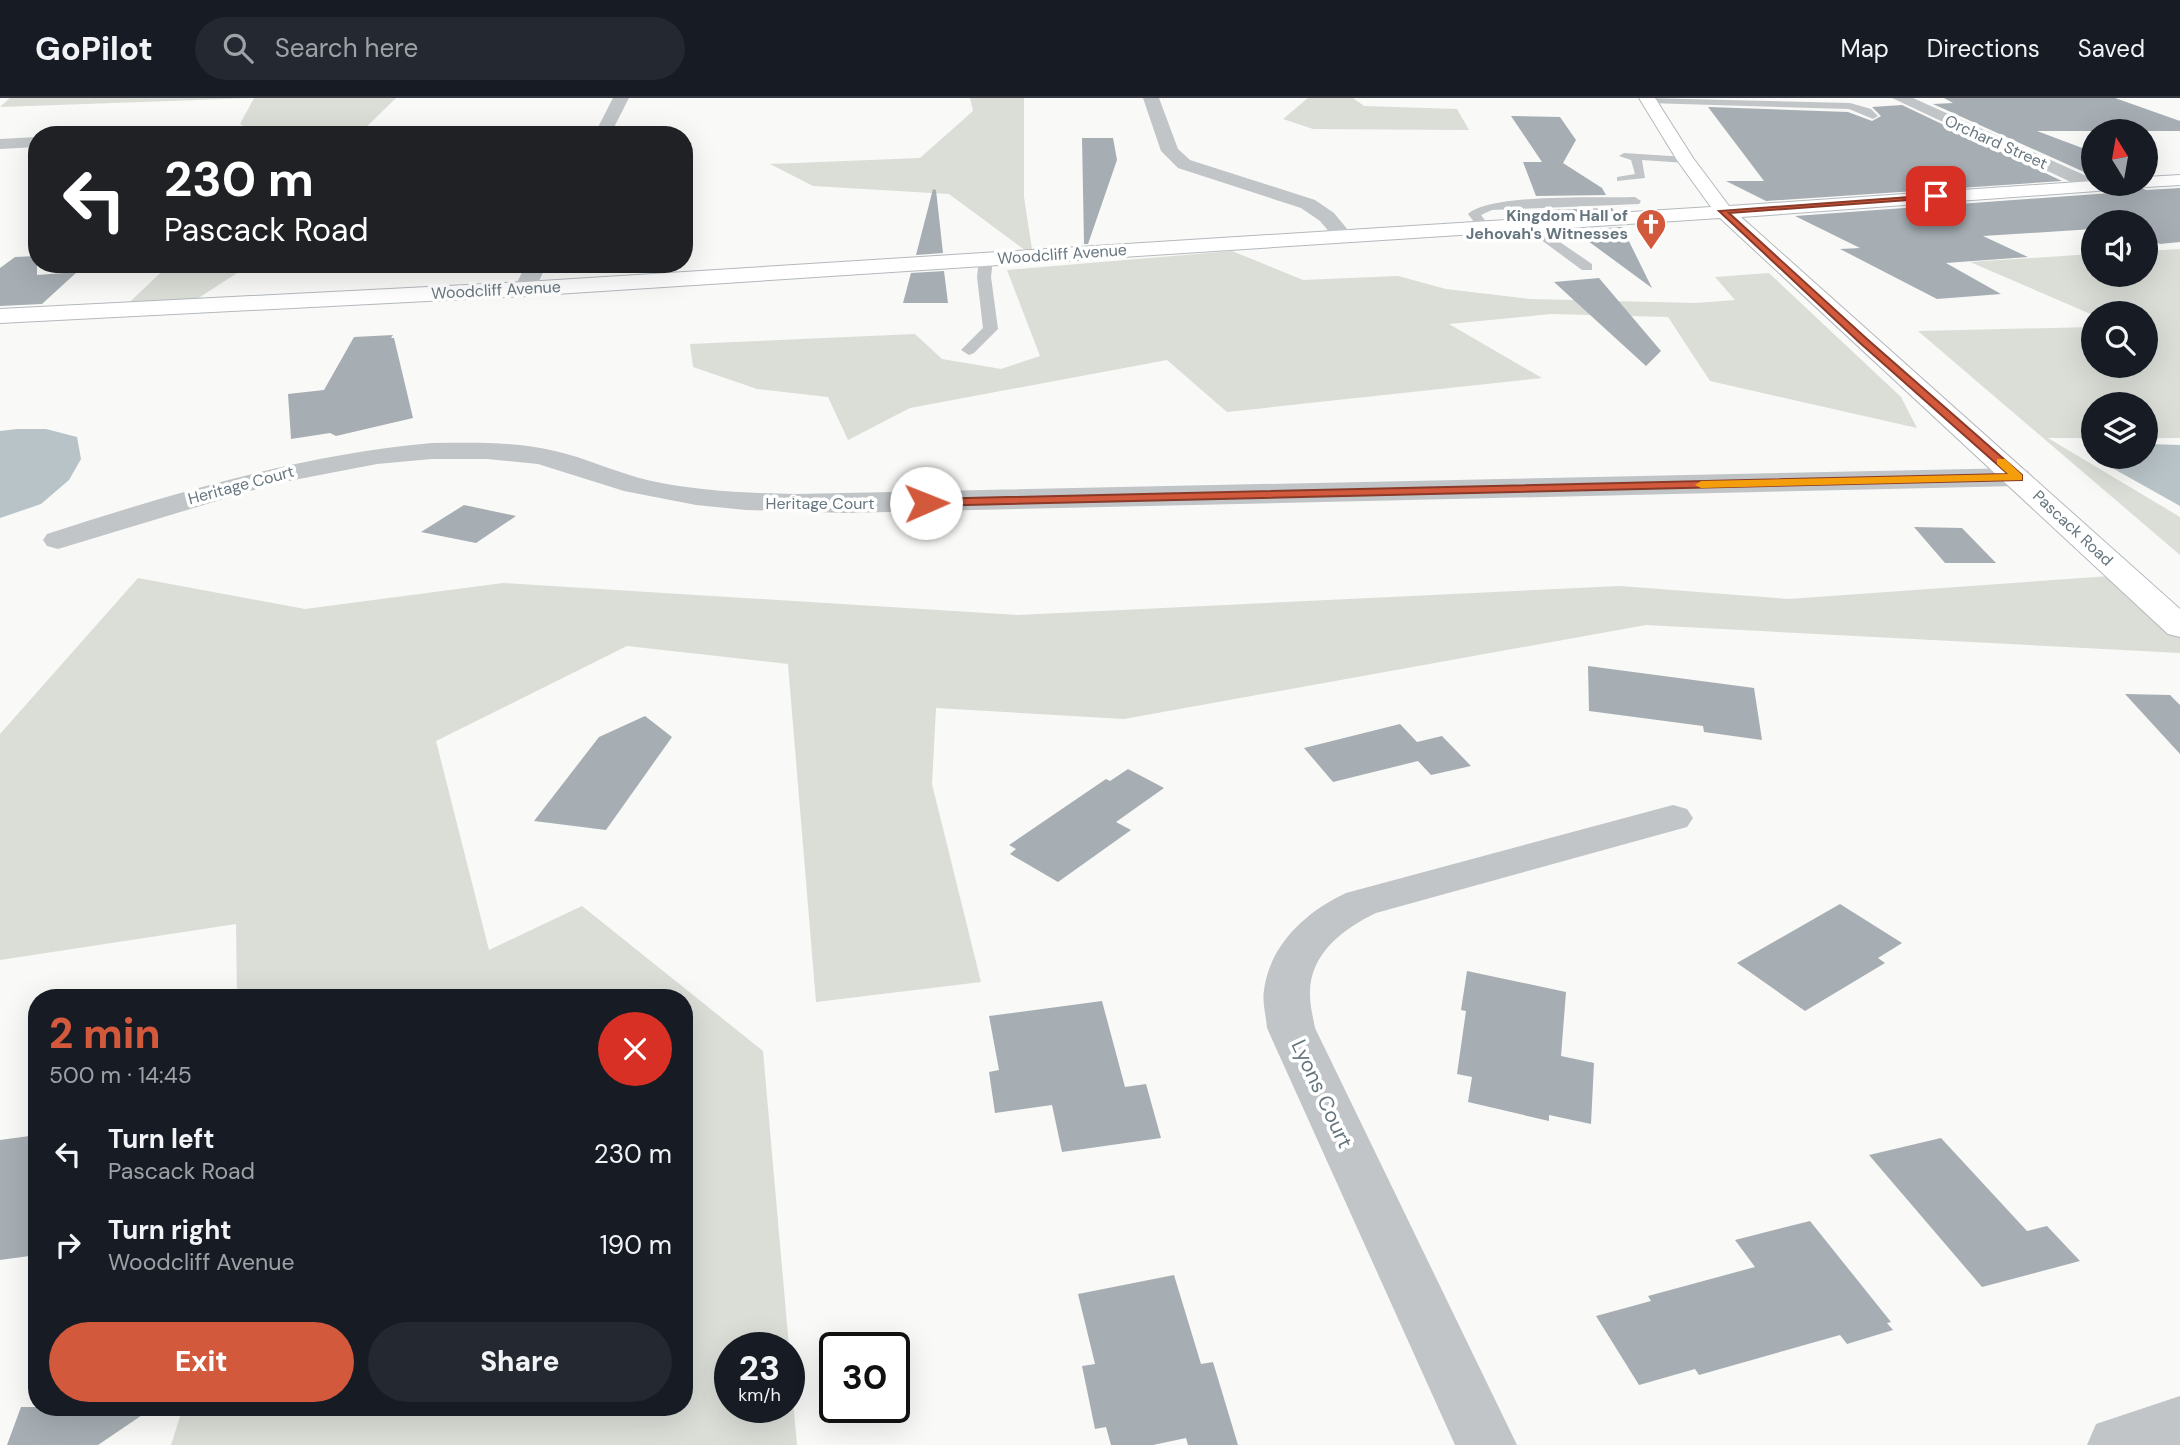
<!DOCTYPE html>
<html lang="en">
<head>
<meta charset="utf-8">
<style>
	:root { --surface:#171b24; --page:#242831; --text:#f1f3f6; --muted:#9ea1a6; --line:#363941; --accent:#d3593d }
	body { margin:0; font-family:"DM Sans",sans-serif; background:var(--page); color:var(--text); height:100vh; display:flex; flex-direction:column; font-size:26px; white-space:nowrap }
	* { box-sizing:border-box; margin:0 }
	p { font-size:23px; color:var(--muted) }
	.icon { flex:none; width:38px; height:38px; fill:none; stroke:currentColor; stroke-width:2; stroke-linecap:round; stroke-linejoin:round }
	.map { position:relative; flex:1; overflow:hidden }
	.panel { position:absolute; left:28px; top:891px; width:665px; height:427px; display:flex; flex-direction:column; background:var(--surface); border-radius:28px; box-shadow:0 7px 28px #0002 }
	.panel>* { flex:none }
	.banner { position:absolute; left:28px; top:28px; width:665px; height:147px; border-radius:28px; box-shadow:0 7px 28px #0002; background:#202124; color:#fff; overflow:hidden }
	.needle { width:46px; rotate:349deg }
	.controls { position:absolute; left:2081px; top:21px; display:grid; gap:14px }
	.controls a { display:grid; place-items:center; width:77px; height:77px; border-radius:50%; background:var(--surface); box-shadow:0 7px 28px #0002; font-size:35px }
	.speed { position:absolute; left:714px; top:1234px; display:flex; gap:14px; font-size:35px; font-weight:700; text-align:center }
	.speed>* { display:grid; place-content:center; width:91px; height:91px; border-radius:50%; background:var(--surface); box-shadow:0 7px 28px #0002; line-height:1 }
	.speed small { font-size:18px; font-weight:400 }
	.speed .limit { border:4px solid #111; border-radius:10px; background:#fff; color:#111 }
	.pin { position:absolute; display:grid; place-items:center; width:60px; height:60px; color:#fff; margin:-30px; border-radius:14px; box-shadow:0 4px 10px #0006 }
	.me { position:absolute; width:77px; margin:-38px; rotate:89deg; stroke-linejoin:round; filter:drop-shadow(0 0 5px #0008) }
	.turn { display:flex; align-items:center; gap:24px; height:147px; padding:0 21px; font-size:32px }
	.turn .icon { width:91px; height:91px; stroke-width:2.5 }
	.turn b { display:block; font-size:49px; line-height:60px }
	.round { display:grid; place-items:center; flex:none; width:74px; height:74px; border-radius:37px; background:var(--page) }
	.headline { display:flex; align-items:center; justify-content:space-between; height:119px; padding:0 21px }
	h1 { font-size:42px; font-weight:800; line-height:52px; color:var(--accent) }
	.cta { display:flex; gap:14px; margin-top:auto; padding:14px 21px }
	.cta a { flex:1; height:80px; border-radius:42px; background:var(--accent); color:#fff; font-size:28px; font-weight:800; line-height:80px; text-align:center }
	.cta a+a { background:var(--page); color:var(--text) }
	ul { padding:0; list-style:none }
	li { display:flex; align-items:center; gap:21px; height:91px; padding:0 21px }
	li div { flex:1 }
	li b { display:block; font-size:26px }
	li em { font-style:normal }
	header { display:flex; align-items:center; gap:42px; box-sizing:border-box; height:98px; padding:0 35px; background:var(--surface); border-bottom:2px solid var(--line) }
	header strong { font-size:33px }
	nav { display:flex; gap:38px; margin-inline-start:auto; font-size:24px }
	.search { width:490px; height:63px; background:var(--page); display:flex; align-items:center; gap:18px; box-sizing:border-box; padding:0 24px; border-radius:38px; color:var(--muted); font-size:26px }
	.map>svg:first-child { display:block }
	.green { fill:#daded7 }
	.water { fill:#b8c3c7 }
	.building { fill:#a6aeb3 }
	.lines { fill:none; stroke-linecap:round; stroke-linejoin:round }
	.secondary-casing { stroke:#b3b9bd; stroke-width:2 }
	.lane { fill:#c1c5c8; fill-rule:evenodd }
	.street { fill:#c1c5c8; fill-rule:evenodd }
	.secondary { fill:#fff; fill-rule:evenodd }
	.route { fill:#d3593d; stroke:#893a28; stroke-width:2 }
	.slow { fill:#f59e0b }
	.labels { text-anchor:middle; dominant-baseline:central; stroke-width:7; stroke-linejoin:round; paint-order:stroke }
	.far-street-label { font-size:16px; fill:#66767f; stroke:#fff }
	.far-poi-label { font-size:16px; font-weight:bold; fill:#66767f; stroke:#fff; text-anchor:end }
	.near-street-label { font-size:21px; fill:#66767f; stroke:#fff }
</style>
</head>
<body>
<header>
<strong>GoPilot</strong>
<div class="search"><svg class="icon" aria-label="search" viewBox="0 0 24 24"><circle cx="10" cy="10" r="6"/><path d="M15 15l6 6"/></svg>Search here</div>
<nav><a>Map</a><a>Directions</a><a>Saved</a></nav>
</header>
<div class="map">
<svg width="2180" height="1347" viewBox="0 0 2180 1347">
	<rect width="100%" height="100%" fill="#f9f9f7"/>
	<path class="green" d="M10,0H396L358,37H256L240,26L254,0L0,9Z
		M970,0H1024V99L1033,158L949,96L813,88L770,66L920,60L973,13Z
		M1308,0H1353L1364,8L1457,11L1469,32L1313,31L1283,21Z
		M2180,151V340H2146V306H2093V340H2048L2180,419V457L1918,233L2093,229V268H2146V215L2093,217L1970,164L2093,156V177H2146V153Z
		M1232,153L1303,182L1398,178L1446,191L1530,201L1696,205L1735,202L1715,179L1769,175L1901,299L1917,330L1710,283L1668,219L1551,216L1449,226L1542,280L1227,314L1167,262L910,310L848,342L828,299L757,291L693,269L690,246L915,236L942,261L1001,271L1040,258L1007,172Z
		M170,166H251L183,210L120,213Z
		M2124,477L2180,529V555L1646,527L1124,621L936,610L932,686L981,884L816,904L788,566L627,548L436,643L489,852L582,808L763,953L789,1249L730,1250V1309H789V1256L797,1347H171L183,1309H684V900L237,899L236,826L0,862V636L138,480L305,511L503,485L1018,517L1620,488L1789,501Z"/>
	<path class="water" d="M17,331H46L77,339L81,361L69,382L41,406L0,420V333Z
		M2146,346L2180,347V408L2098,362L2102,359H2146Z"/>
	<path class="building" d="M1944,0H2115L2180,23V33H2037L2093,54V78L1933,6L1953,5Z
		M1902,7L2062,83L1766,103L1726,83H1764L1708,9L1848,14L1872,23L1881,18L1872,9Z
		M1511,18L1560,19L1576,42L1563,65L1602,90L1606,97L1536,98L1523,64H1542Z
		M1082,40H1113L1117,62L1088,146H1084Z
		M2136,86L2146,92L2180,90V144L2160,146L2146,140V124H2093V131L1983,138L2028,159L1946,165L2001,196L1937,201L1840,151L1860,150L1795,118L2124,94L2132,92Z
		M933,91L936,92L943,155L916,157Z
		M1612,110L1614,113L1551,116L1545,112Z
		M1622,129L1652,190L1573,132Z
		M37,158V177L77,174L42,206L0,208V170L15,159Z
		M944,173L948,205H903L911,175Z
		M1599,180L1661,253L1646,268L1554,184Z
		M393,237L391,240H394L413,320L336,338L330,335L291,341L288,296L324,292L354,239Z
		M464,407L516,418L476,445L421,434Z
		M1914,429L1962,430L1996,465H1945Z
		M1588,568L1754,590L1762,642L1704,634L1703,628L1589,613Z
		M2125,596L2170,597L2180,607V656Z
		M645,618L672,639L606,732L534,723L599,639Z
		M1400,626L1417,644L1442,638L1471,668L1431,677L1418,663L1333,684L1304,650Z
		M1128,671L1164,690L1116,724L1131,732L1058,784L1010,756L1016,751L1009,747L1106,681L1110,683Z
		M1840,806L1902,845L1878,860L1885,865L1805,913L1737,865Z
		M1467,873L1566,894L1561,958L1594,965L1591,1026L1549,1017V1023L1468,1004L1472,979L1457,976L1466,913L1461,912Z
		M1102,903L1125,989L1146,986L1161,1040L1062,1054L1052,1007L995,1015L989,974L999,972L989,918Z
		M37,1037V1157L0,1162V1042Z
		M1941,1040L2027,1133L2047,1128L2080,1163L1982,1189L1869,1057Z
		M1810,1123L1891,1224L1887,1225L1893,1232L1847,1246L1840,1237L1699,1277L1695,1271L1639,1287L1596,1218L1651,1203L1648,1198L1755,1169L1735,1142Z
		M1174,1177L1201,1266L1213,1264L1238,1347H1188L1186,1340L1153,1347H1111L1106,1329L1095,1331L1082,1268L1095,1266L1078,1196Z
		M21,1309H154L98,1347H7Z"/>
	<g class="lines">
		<g class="secondary-casing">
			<path id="secondary" d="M1639,0H1655L1693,60L1729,108L2093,83V86H2133L2130,90L2124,91L1741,119L2180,511V539L2168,536L1720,120L525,198L0,225V211L525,184L1711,109L1677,62Z
				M2180,77V87L2146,89L2138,86H2146V79Z"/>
		</g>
		<path class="lane" d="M1644,0L1850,5L1871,11L1878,18L1873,21L1849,11L1648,5L1645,4Z
			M1624,55L1686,59L1692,62L1686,65L1642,62L1645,80L1617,83V79L1635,76L1631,62L1619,58Z
			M1635,99L1641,103L1639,106L1492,112L1481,117L1490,129L1484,133L1480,132L1468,116C1491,95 1600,100 1635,99Z
			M1529,123L1592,166V172H1582L1525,130V124Z
			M986,157L993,161L991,179L998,231L974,255L969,257L961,252L983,230L977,179L979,161Z"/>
		<path class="street" d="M613,0H629L610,37H594Z
			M1143,0H1159L1178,51L1190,62L1315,102L1334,115L1353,138L1350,142H1336L1320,123L1301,110L1178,70L1161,53Z
			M1892,0H1913L2093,81V86L2103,88L2100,92H2088Z
			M146,30L152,32L153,37H120L122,33Z
			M37,39V49L0,51V41Z
			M526,166H547L533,196H517L514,191Z
			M432,345C473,345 514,343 555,353C586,360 615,374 647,382C695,393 746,395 796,396L2018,370L2028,373L2032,379L2028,385L2018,388L846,415L746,412L696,407L624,393L538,366L487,361H432L377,366L273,386L58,451L47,448L43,442L47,436C174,395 299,357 432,345Z
			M1673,707L1687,711L1693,720L1687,729L1376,815C1343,831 1309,856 1310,897C1310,908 1313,919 1315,930L1517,1347H1455L1267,930C1266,917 1262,904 1264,892C1270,846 1307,813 1346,795Z
			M2180,1298V1347H2087L2096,1326Z"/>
		<use href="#secondary" class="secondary"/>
	</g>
	<path class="route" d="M1938,97L1936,100L1729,115L1867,241L2022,377V382L926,408L920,405L926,401L2008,376L1860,245L1719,113Z"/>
	<path class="slow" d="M1997,361H2005L2022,377V382L1701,390L1695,387L1701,383L2008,376L1997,366Z"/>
	<defs>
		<g id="church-pin" transform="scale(1.575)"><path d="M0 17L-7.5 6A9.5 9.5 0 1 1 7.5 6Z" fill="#d3593d" stroke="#fff"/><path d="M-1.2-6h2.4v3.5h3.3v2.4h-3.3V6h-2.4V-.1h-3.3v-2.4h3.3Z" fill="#fff"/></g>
	</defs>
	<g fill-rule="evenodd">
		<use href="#church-pin" x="1651" y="126"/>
	</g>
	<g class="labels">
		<g class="far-street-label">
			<text transform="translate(1996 44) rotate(24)">Orchard Street</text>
			<text transform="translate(1062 156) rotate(-4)">Woodcliff Avenue</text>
			<text transform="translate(496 192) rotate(-3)">Woodcliff Avenue</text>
			<text transform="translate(241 387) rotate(-15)">Heritage Court</text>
			<text x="820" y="405">Heritage Court</text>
			<text transform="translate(2073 430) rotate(43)">Pascack Road</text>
		</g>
		<g class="far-poi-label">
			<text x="1628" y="117">Kingdom Hall of<tspan x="1628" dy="18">Jehovah's Witnesses</tspan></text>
		</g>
		<g class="near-street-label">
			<text transform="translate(1322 996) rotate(65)">Lyons Court</text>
		</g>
	</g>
</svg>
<div class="controls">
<a><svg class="needle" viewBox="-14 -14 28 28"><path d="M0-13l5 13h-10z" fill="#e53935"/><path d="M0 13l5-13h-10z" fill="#9ea1a6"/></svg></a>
<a><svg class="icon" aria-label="sound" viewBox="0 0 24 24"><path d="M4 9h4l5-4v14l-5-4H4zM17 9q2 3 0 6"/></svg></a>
<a><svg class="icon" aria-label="search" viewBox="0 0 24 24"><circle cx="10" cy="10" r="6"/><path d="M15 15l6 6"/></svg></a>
<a><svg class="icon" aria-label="layers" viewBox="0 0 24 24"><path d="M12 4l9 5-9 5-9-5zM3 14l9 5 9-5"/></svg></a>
</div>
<div class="speed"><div>23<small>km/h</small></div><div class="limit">30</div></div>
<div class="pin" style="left:1936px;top:98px;background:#d93025"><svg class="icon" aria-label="arrive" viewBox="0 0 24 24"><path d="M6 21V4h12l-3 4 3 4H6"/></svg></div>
<svg class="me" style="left:926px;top:405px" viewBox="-20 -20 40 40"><circle r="19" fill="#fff"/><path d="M0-13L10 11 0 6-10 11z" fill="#d3593d"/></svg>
<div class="banner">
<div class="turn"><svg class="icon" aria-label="left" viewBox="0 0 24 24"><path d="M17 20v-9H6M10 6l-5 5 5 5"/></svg><div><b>230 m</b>Pascack Road</div></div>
</div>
<section class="panel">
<div class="headline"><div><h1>2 min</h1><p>500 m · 14:45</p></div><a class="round" style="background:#d93025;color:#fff"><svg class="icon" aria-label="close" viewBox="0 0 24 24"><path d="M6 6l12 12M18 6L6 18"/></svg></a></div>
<ul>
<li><svg class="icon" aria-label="left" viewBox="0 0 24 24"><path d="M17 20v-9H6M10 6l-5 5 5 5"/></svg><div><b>Turn left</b><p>Pascack Road</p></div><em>230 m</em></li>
<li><svg class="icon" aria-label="right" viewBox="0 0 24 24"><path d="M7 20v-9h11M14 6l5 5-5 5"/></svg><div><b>Turn right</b><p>Woodcliff Avenue</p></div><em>190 m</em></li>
</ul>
<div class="cta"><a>Exit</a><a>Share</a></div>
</section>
</div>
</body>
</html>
